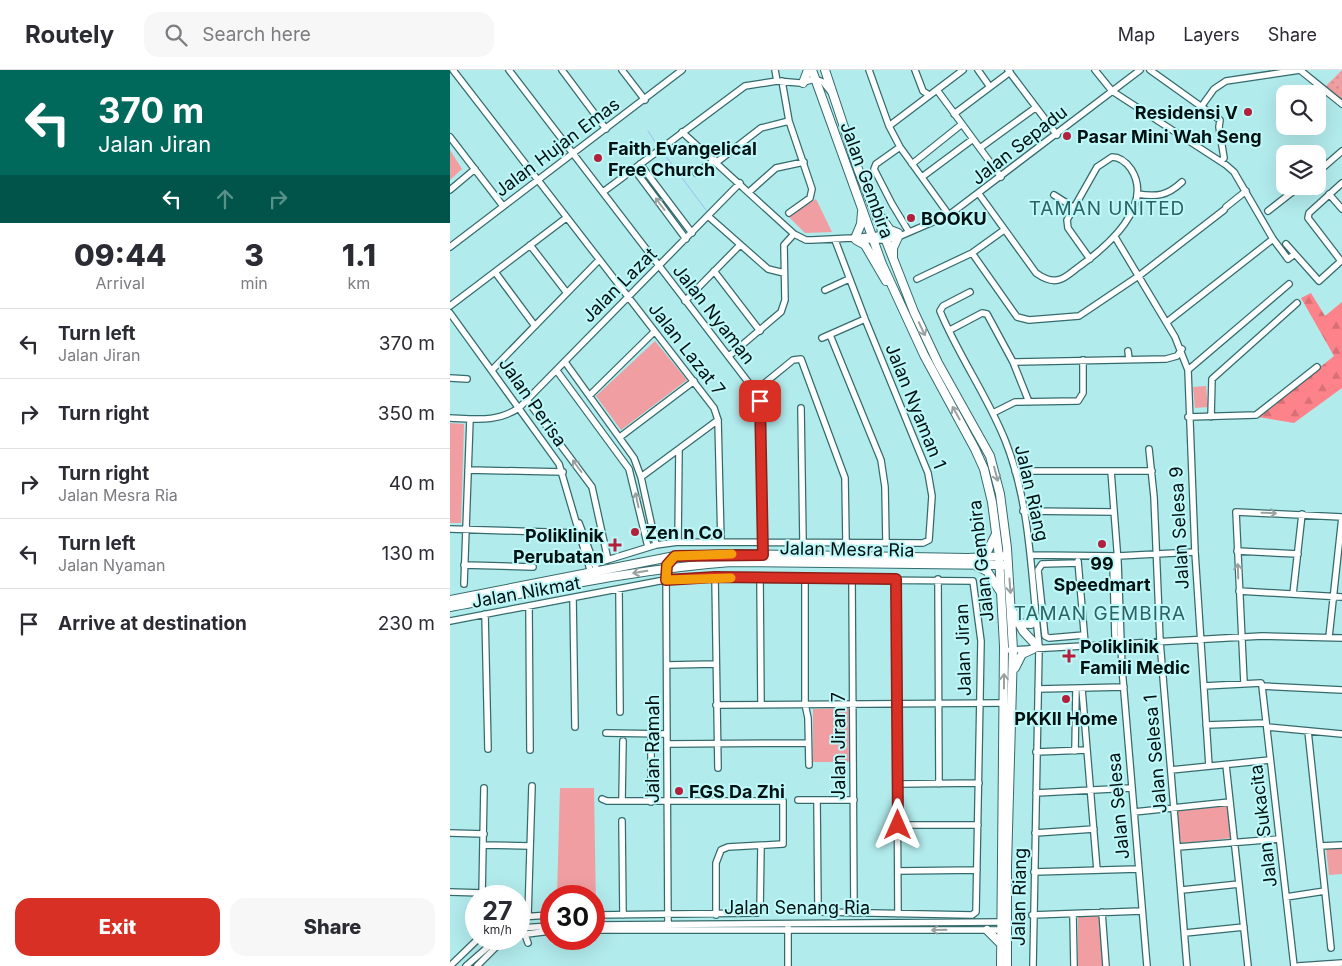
<!DOCTYPE html>
<html lang="en">
<head>
<meta charset="utf-8">
<style>
	:root { --surface:#fff; --page:#f7f7f7; --text:#2b2b33; --muted:#7c7c81; --line:#e1e1e2; --accent:#d93025 }
	body { margin:0; font-family:Inter,sans-serif; background:var(--page); color:var(--text); height:100vh; display:flex; flex-direction:column; font-size:19px; white-space:nowrap }
	* { box-sizing:border-box; margin:0 }
	p { font-size:16px; color:var(--muted) }
	.icon { flex:none; width:28px; height:28px; fill:none; stroke:currentColor; stroke-width:2; stroke-linecap:round; stroke-linejoin:round }
	.map { position:relative; flex:1; overflow:hidden }
	.details { display:flex; flex-direction:column; background:var(--surface); width:450px }
	.details>* { flex:none }
	.guide { background:#00695c; color:#fff; overflow:hidden }
	.fabs { position:absolute; left:826px; top:15px; display:grid; gap:10px }
	.fabs a { display:grid; place-items:center; width:50px; height:50px; border-radius:10px; background:var(--surface); box-shadow:0 5px 20px #0002; font-size:25px }
	.speed { position:absolute; left:15px; top:815px; display:flex; gap:10px; font-size:25px; font-weight:700; text-align:center }
	.speed>* { display:grid; place-content:center; width:65px; height:65px; border-radius:50%; background:var(--surface); box-shadow:0 5px 20px #0002; line-height:1 }
	.speed small { font-size:12px; font-weight:400 }
	.speed .limit { border:8px solid #d22; background:#fff; color:#111 }
	.pin { position:absolute; display:grid; place-items:center; width:42px; height:42px; color:#fff; margin:-21px; border-radius:10px; box-shadow:0 2px 8px #0006 }
	.me { position:absolute; width:55px; margin:-28px; rotate:0deg; stroke-linejoin:round; filter:drop-shadow(0 0 4px #0008) }
	.turn { display:flex; align-items:center; gap:18px; height:105px; padding:0 15px; font-size:22px }
	.turn .icon { width:65px; height:65px; stroke-width:2.5 }
	.turn b { display:block; font-size:35px; line-height:42px }
	.lanes { display:flex; align-items:center; height:48px; padding:0 15px; background:#0003; justify-content:center; gap:25px; direction:ltr }
	.lanes .off { opacity:.35 }
	.eta { display:flex; justify-content:space-evenly; align-items:center; height:85px; text-align:center }
	.eta b { font-size:30px; font-weight:800; line-height:35px }
	.button { display:flex; gap:10px; margin-top:auto; padding:10px 15px }
	.button a { flex:1; height:58px; border-radius:15px; background:var(--accent); color:#fff; font-size:20px; font-weight:800; line-height:58px; text-align:center }
	.button a+a { background:var(--page); color:var(--text) }
	ul { padding:0; list-style:none }
	li { display:flex; align-items:center; gap:15px; height:70px; padding:0 15px; border-top:1px solid var(--line) }
	li div { flex:1 }
	li b { display:block; font-size:19px }
	li em { font-style:normal }
	header { display:flex; align-items:center; gap:30px; box-sizing:border-box; height:70px; padding:0 25px; background:var(--surface); border-bottom:1px solid var(--line) }
	header strong { font-size:24px }
	nav { display:flex; gap:28px; margin-inline-start:auto; font-size:18px }
	.search { width:350px; height:45px; background:var(--page); display:flex; align-items:center; gap:12px; box-sizing:border-box; padding:0 18px; border-radius:15px; color:var(--muted); font-size:19px }
	main { display:flex; flex:1; min-height:0 }
	.map>svg:first-child { display:block }
	.grass { fill:url(#grass-dots) }
	.forest { fill:url(#forest-firs) }
	.park { fill:#f09ea1 }
	.lines { fill:none; stroke-linecap:round; stroke-linejoin:round }
	.stream { stroke:#97bef7; stroke-width:1 }
	.minor-casing { stroke:#356b6c; stroke-width:8 }
	.major-casing { stroke:#356b6c; stroke-width:10 }
	.minor { stroke:#fff; stroke-width:5.5 }
	.major { stroke:#fff; stroke-width:8 }
	.oneway { stroke:#99a0a0 }
	.route-casing { stroke:#8d1f18; stroke-width:12 }
	.route { stroke:#d93025; stroke-width:9 }
	.slow { stroke:#f59e0b; stroke-width:9 }
	.poi-dot { fill:#b3203b; stroke:#bff8f9; stroke-width:2 }
	.labels { text-anchor:middle; dominant-baseline:central; stroke-width:4; stroke-linejoin:round; paint-order:stroke }
	.poi-label { font-size:18px; font-weight:bold; fill:#011; stroke:#bff8f9; text-anchor:start }
	.street-label { font-size:18px; fill:#011; stroke:#bff8f9 }
	.neighbourhood-label { font-size:19px; letter-spacing:1px; fill:#2b6263; stroke:#bff8f9 }
</style>
</head>
<body>
<header>
<strong>Routely</strong>
<div class="search"><svg class="icon" aria-label="search" viewBox="0 0 24 24"><circle cx="10" cy="10" r="6"/><path d="M15 15l6 6"/></svg>Search here</div>
<nav><a>Map</a><a>Layers</a><a>Share</a></nav>
</header>
<main>
<section class="details">
<div class="guide">
<div class="turn"><svg class="icon" aria-label="left" viewBox="0 0 24 24"><path d="M17 20v-9H6M10 6l-5 5 5 5"/></svg><div><b>370 m</b>Jalan Jiran</div></div>
<div class="lanes"><svg class="icon" aria-label="left" viewBox="0 0 24 24"><path d="M17 20v-9H6M10 6l-5 5 5 5"/></svg><svg class="icon off" aria-label="ahead" viewBox="0 0 24 24"><path d="M12 20V5M6 11l6-6 6 6"/></svg><svg class="icon off" aria-label="right" viewBox="0 0 24 24"><path d="M7 20v-9h11M14 6l5 5-5 5"/></svg></div>
</div>
<div class="eta">
<div><b>09:44</b><p>Arrival</p></div>
<div><b>3</b><p>min</p></div>
<div><b>1.1</b><p>km</p></div>
</div>
<ul>
<li><svg class="icon" aria-label="left" viewBox="0 0 24 24"><path d="M17 20v-9H6M10 6l-5 5 5 5"/></svg><div><b>Turn left</b><p>Jalan Jiran</p></div><em>370 m</em></li>
<li><svg class="icon" aria-label="right" viewBox="0 0 24 24"><path d="M7 20v-9h11M14 6l5 5-5 5"/></svg><div><b>Turn right</b></div><em>350 m</em></li>
<li><svg class="icon" aria-label="right" viewBox="0 0 24 24"><path d="M7 20v-9h11M14 6l5 5-5 5"/></svg><div><b>Turn right</b><p>Jalan Mesra Ria</p></div><em>40 m</em></li>
<li><svg class="icon" aria-label="left" viewBox="0 0 24 24"><path d="M17 20v-9H6M10 6l-5 5 5 5"/></svg><div><b>Turn left</b><p>Jalan Nyaman</p></div><em>130 m</em></li>
<li><svg class="icon" aria-label="arrive" viewBox="0 0 24 24"><path d="M6 21V4h12l-3 4 3 4H6"/></svg><div><b>Arrive at destination</b></div><em>230 m</em></li>
</ul>
<div class="button"><a>Exit</a><a>Share</a></div>
</section>
<div class="map">
<svg width="892" height="896" viewBox="0 0 892 896">
	<defs>
		<pattern id="grass-dots" width="8" height="8" patternUnits="userSpaceOnUse" patternTransform="scale(1.25)"><rect width="8" height="8" fill="#f09ea1"/><path d="M2 2h.1M6 6h.1" fill="none" stroke="#cc878a" stroke-width="1.8" stroke-linecap="round"/></pattern>
		<pattern id="forest-firs" width="22" height="20" patternUnits="userSpaceOnUse" patternTransform="scale(1.25)"><rect width="22" height="20" fill="#fe8289"/><path d="M5 1l3.5 6h-7zM16 11l3.5 6h-7z" fill="#d86f75"/></pattern>
	</defs>
	<rect width="100%" height="100%" fill="#b2ebec"/>
	<path class="grass" d="M892,0V32L874,18Z"/>
	<path class="forest" d="M861,223L875,246L892,232V318L844,353L808,347L884,286L851,228Z"/>
	<path class="park" d="M0,80L12,99L0,110Z
		M366,129L382,162L355,163L338,146Z
		M205,271L237,310L171,360L146,326Z
		M756,316L758,337L745,338L743,317Z
		M0,353L14,354L11,453H0Z
		M400,638V692H363V639Z
		M110,718H144L146,839H144V826H107Z
		M777,735L781,768L731,774L727,741Z
		M892,776V804L879,805L876,778Z
		M628,845H649L653,896H628Z"/>
	<g class="lines">
		<path class="stream" d="M198,61L208,76
			M212,81L256,140"/>
		<g class="minor-casing">
			<path id="minor" d="M3,0L264,338L268,350L271,472
				M59,0L305,321L311,342L313,485
				M112,0L156,59
				M172,0L195,30
				M325,0L327,11
				M419,0L439,56L450,77L499,145
				M465,0L473,21L479,25
				M528,0L540,17
				M558,0L607,65
				M645,0L662,21L776,95L784,102L823,169L838,189L845,184
				M700,0L770,50L769,57L774,88L771,91
				M332,11L339,51L362,119L360,128L339,143
				M487,20L551,107
				M751,37L764,19L776,11L850,0L892,34
				M504,44L560,2
				M439,56L513,0
				M232,62L344,164L356,170H362L402,168L449,163
				M0,67L53,136
				M450,77L426,94L424,99L442,134L459,162
				M530,78L585,38
				M267,92L311,58L339,51
				M190,94L242,163
				M462,94L512,54
				M184,99L236,169
				M868,102L892,81
				M246,103L265,90
				M472,107L523,69
				M0,120L25,99
				M153,122L295,16L327,11L350,13L365,9L373,12L381,22
				M299,122L326,98L354,92
				M529,124L586,203C593,208 602,213 611,209C617,207 624,200 630,196C656,177 705,136 681,99C676,92 670,87 662,87L647,97L617,150L618,158L640,189
				M687,124C707,127 717,126 732,112
				M879,124L892,139
				M604,125L623,137
				M776,137L796,121
				M818,141L850,116
				M258,146L318,199L334,203
				M665,167L725,267L738,300L745,482L759,696
				M402,168L406,170H435L448,167L499,145L690,0
				M836,174L869,211L891,191L858,148L859,143L892,113
				M80,175L117,223
				M0,177L232,0
				M522,183L567,247L579,250L629,246L690,205L774,140
				M264,201L310,261
				M45,202L85,256
				M467,209L522,183L554,160
				M375,220L399,209
				M520,222L493,236L490,241C508,285 537,325 555,370C581,435 581,507 589,576
				M235,231L290,175
				M0,236L116,148
				M0,243L109,394L141,503
				M717,252L823,169
				M500,260L532,243L537,244L563,292L579,332
				M380,265L431,390L435,417L436,472
				M372,268L415,249
				M678,281L679,289
				M279,286L331,242L335,230L334,175L344,164
				M115,292L184,388L191,407L206,475
				M563,292L716,289L727,286L732,279
				M43,299L149,190
				M738,300L839,214
				M107,301L179,399L198,477
				M0,308L17,309
				M305,321L343,290L351,289L395,408L396,471
				M140,325L204,262
				M77,330L142,417L158,490
				M351,338L353,471
				M543,343L565,332L628,331L633,323V290
				M738,347L806,345L867,297
				M761,347L762,309L847,233
				M0,348C25,349 48,353 70,337L290,113
				M170,367L244,311
				M699,379L704,427L710,571L737,896
				M18,400L113,402
				M565,401H702
				M661,401L668,492L672,598L697,896
				M191,407L268,350
				M573,441L664,442
				M129,453L147,501
				M0,459L128,463
				M228,472L229,380
				M787,481L848,484
				M581,485L668,486L745,482
				M668,486L663,495L665,567L670,573
				M628,491L635,573
				M628,493L592,494L588,500L595,566L599,568L634,565
				M144,494L206,475L228,472L473,473L479,470L482,426L478,403L415,249L385,170
				M14,495L83,497
				M216,498L218,858
				M265,507L268,698
				M310,508L311,635
				M355,509V634L358,648L359,695
				M402,509L404,843
				M446,509L448,844
				M488,509L489,714
				M14,514L20,349
				M169,520L170,642
				M789,521L892,527
				M843,524L852,444
				M123,528L125,657
				M79,536L80,680
				M35,544L38,679
				M0,551L225,508L523,511L531,571L526,842L522,845L371,842L368,838L367,730
				M879,567L892,447
				M560,580L812,566L892,568
				M217,595L266,594
				M794,613L786,442L892,447
				M754,616L811,613L812,616L844,896
				M812,616L892,620
				M588,619L674,617
				M632,619L647,800
				M266,635L553,633
				M756,655L816,653
				M817,657L892,664
				M858,661L881,878
				M156,663L217,664
				M217,674L358,673
				M625,681L626,619
				M586,682L637,680
				M776,695L798,896
				M721,700L820,690
				M448,714L529,713
				M586,723L681,718
				M152,729L157,731H333V774L278,777L271,780L266,793V845
				M348,730H404
				M172,731L173,671
				M201,732V664
				M684,742L780,732
				M172,751L173,845
				M448,755H528
				M0,763L34,764
				M585,763L644,759
				M33,775L80,776
				M870,776L892,775
				M728,777L829,769
				M448,801L527,800
				M584,802L688,799
				M732,820L789,814
				M0,822L33,823
				M32,826L34,718
				M836,827L875,821
				M652,842L656,896
				M623,844L624,896
				M144,845L307,843L310,839L311,776
				M582,845L692,841
				M78,846L82,716
				M69,847L101,845
				M144,855L551,852
				M338,856V896
				M69,858L101,856
				M73,859L78,873
				M144,860H551
				M735,863L794,857
				M69,865L101,861
				M0,896L28,869
				M16,896L47,869
				M27,896L50,873L58,869
				M583,896L589,579
				M848,896L892,893"/>
		</g>
		<g class="major-casing">
			<path id="major" d="M362,0L432,194L474,285L525,379L534,399L542,432L549,486L554,576L551,896
				M375,0L408,99L464,242L488,293L540,386L550,424L557,478L563,580L557,796V896
				M353,13L358,0
				M431,147L440,160L448,163
				M406,166L411,154L412,142
				M406,170L415,175L436,211
				M443,187V178L448,167
				M527,487L538,480L546,464
				M528,497L537,501L550,521
				M0,530L225,486L282,484L518,488L554,486
				M0,537C93,520 186,499 281,492L554,495
				M563,542L573,561L587,576
				M568,553L581,554L585,547
				M565,598L572,584L583,579
				M537,860L551,874"/>
		</g>
		<use href="#minor" class="minor"/>
		<use href="#major" class="major"/>
	</g>
	<defs><path id="oneway-shaft" d="M-6 0H5M1.5-3L5.5 0L1.5 3" fill="none" stroke-width="1.6" stroke-linecap="round" stroke-linejoin="round" transform="scale(1.25)"/></defs>
	<g class="oneway">
		<use href="#oneway-shaft" transform="translate(210 134) rotate(-127)"/>
		<use href="#oneway-shaft" transform="translate(472 259) rotate(65)"/>
		<use href="#oneway-shaft" transform="translate(506 343) rotate(-119)"/>
		<use href="#oneway-shaft" transform="translate(127 396) rotate(-127)"/>
		<use href="#oneway-shaft" transform="translate(546 404) rotate(75)"/>
		<use href="#oneway-shaft" transform="translate(187 430) rotate(-102)"/>
		<use href="#oneway-shaft" transform="translate(819 443) rotate(2)"/>
		<use href="#oneway-shaft" transform="translate(788 501) rotate(-92)"/>
		<use href="#oneway-shaft" transform="translate(190 502) rotate(171)"/>
		<use href="#oneway-shaft" transform="translate(560 516) rotate(86)"/>
		<use href="#oneway-shaft" transform="translate(554 611) rotate(-90)"/>
		<use href="#oneway-shaft" transform="translate(489 860) rotate(179)"/>
	</g>
	<g class="lines">
		<g class="route-casing">
			<path id="route" d="M310,331L313,485L225,486L217,495L216,510L265,507L446,509L448,755"/>
		</g>
		<use href="#route" class="route"/>
		<path class="slow" d="M281,508L216,510L217,495L225,486L282,484"/>
	</g>
	<g class="poi-dot">
		<circle cx="798" cy="42" r="5"/>
		<circle cx="617" cy="66" r="5"/>
		<circle cx="148" cy="88" r="5"/>
		<circle cx="461" cy="148" r="5"/>
		<circle cx="185" cy="462" r="5"/>
		<circle cx="652" cy="474" r="5"/>
		<path d="M162.5 467.5h5v5h5v5h-5v5h-5v-5h-5v-5h5z"/>
		<path d="M616.5 578.5h5v5h5v5h-5v5h-5v-5h-5v-5h5z"/>
		<circle cx="616" cy="629" r="5"/>
		<circle cx="229" cy="721" r="5"/>
	</g>
	<g class="labels">
		<g class="poi-label">
			<text x="788" y="42" text-anchor="end">Residensi V</text>
			<text x="627" y="66">Pasar Mini Wah Seng</text>
			<text x="158" y="78">Faith Evangelical<tspan x="158" dy="21">Free Church</tspan></text>
			<text x="471" y="148">BOOKU</text>
			<text x="195" y="462">Zen n Co</text>
			<text x="154" y="465" text-anchor="end">Poliklinik<tspan x="154" dy="21">Perubatan</tspan></text>
			<text x="652" y="493" text-anchor="middle">99<tspan x="652" dy="21">Speedmart</tspan></text>
			<text x="630" y="576">Poliklinik<tspan x="630" dy="21">Famili Medic</tspan></text>
			<text x="616" y="648" text-anchor="middle">PKKII Home</text>
			<text x="239" y="721">FGS Da Zhi</text>
		</g>
		<g class="street-label">
			<text transform="translate(569 75) rotate(-38)">Jalan Sepadu</text>
			<text transform="translate(107 77) rotate(-37)">Jalan Hujan Emas</text>
			<text transform="translate(417 110) rotate(70)">Jalan Gembira</text>
			<text transform="translate(169 215) rotate(-45)">Jalan Lazat</text>
			<text transform="translate(264 244) rotate(52)">Jalan Nyaman</text>
			<text transform="translate(237 279) rotate(52)">Jalan Lazat 7</text>
			<text transform="translate(83 332) rotate(55)">Jalan Perisa</text>
			<text transform="translate(466 336) rotate(68)">Jalan Nyaman 1</text>
			<text transform="translate(582 423) rotate(77)">Jalan Riang</text>
			<text transform="translate(729 458) rotate(-93)">Jalan Selesa 9</text>
			<text transform="translate(397 479) rotate(1)">Jalan Mesra Ria</text>
			<text transform="translate(531 491) rotate(-96)">Jalan Gembira</text>
			<text transform="translate(76 522) rotate(-10)">Jalan Nikmat</text>
			<text transform="translate(513 580) rotate(-92)">Jalan Jiran</text>
			<text transform="translate(388 676) rotate(-90)">Jalan Jiran 7</text>
			<text transform="translate(202 679) rotate(-90)">Jalan Ramah</text>
			<text transform="translate(705 684) rotate(-95)">Jalan Selesa 1</text>
			<text transform="translate(668 736) rotate(-95)">Jalan Selesa</text>
			<text transform="translate(813 756) rotate(-97)">Jalan Sukacita</text>
			<text transform="translate(569 827) rotate(-89)">Jalan Riang</text>
			<text x="347" y="837">Jalan Senang Ria</text>
		</g>
		<g class="neighbourhood-label">
			<text x="657" y="138">TAMAN UNITED</text>
			<text x="650" y="543">TAMAN GEMBIRA</text>
		</g>
	</g>
</svg>
<div class="fabs">
<a><svg class="icon" aria-label="search" viewBox="0 0 24 24"><circle cx="10" cy="10" r="6"/><path d="M15 15l6 6"/></svg></a>
<a><svg class="icon" aria-label="layers" viewBox="0 0 24 24"><path d="M12 4l9 5-9 5-9-5zM3 14l9 5 9-5"/></svg></a>
</div>
<div class="speed"><div>27<small>km/h</small></div><div class="limit">30</div></div>
<div class="pin" style="left:310px;top:331px;background:#d93025"><svg class="icon" aria-label="arrive" viewBox="0 0 24 24"><path d="M6 21V4h12l-3 4 3 4H6"/></svg></div>
<svg class="me" style="left:448px;top:755px" viewBox="-20 -20 40 40"><path d="M0-17L14 15 0 8-14 15z" fill="#d93025" stroke="#fff" stroke-width="4"/></svg>
</div>
</main>
</body>
</html>
